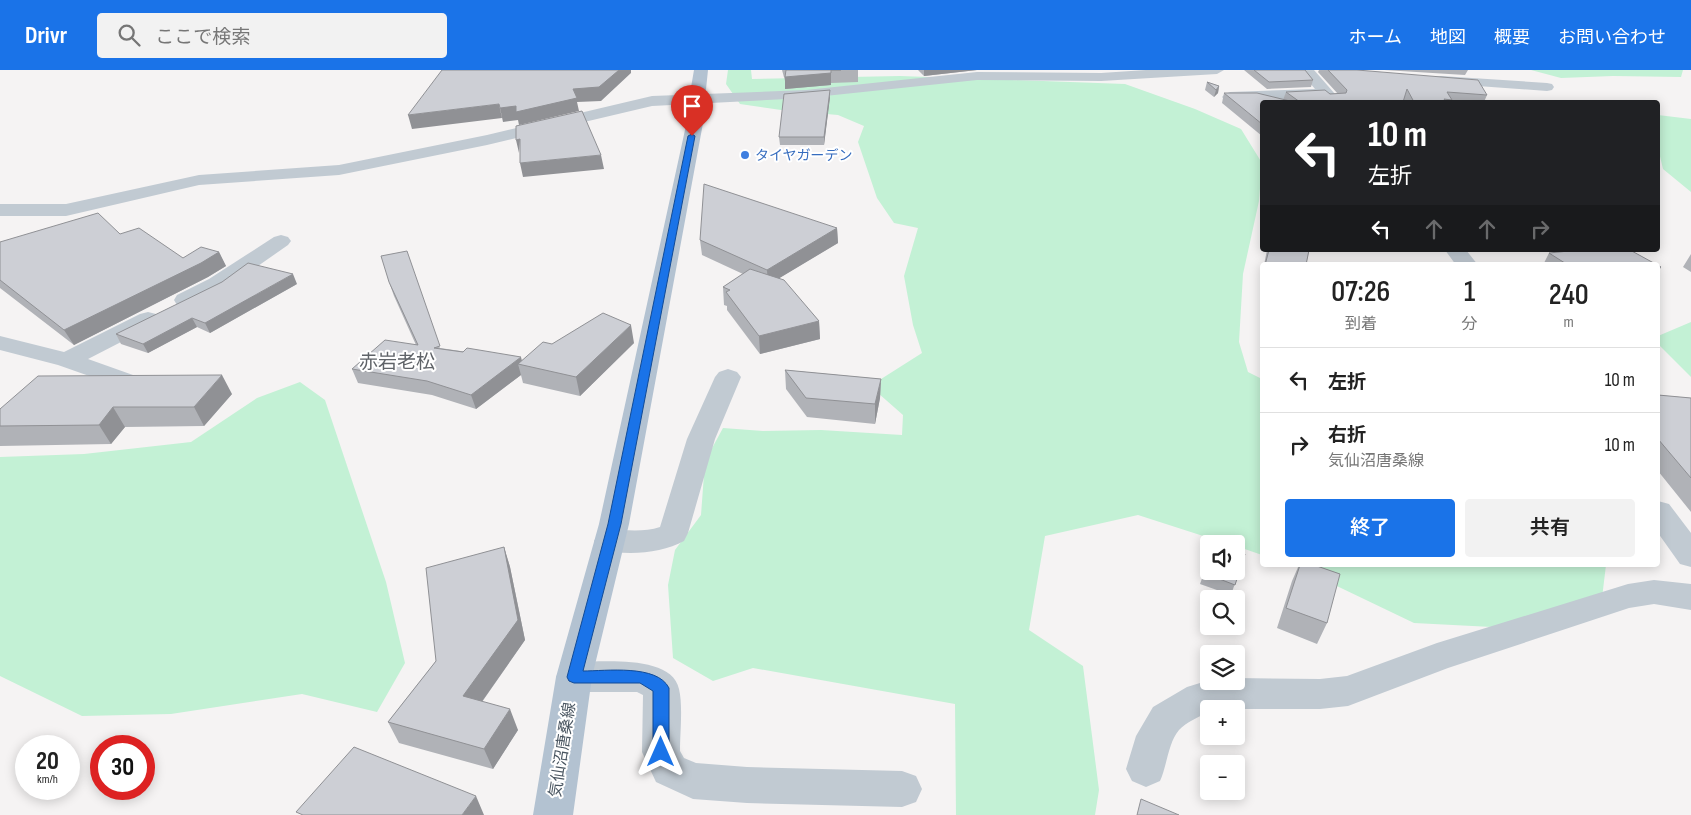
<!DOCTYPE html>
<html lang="ja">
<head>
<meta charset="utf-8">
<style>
	:root { --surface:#fff; --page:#f2f2f2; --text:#222; --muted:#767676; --line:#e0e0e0; --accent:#1a73e8 }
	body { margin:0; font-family:"Sofia Sans Condensed","Noto Sans JP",sans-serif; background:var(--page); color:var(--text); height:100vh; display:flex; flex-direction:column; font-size:19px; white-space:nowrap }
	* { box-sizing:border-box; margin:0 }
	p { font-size:16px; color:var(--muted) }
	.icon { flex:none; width:28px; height:28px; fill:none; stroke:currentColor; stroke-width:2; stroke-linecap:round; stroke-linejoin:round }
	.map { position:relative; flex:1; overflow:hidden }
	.drawer { position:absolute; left:1260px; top:192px; width:400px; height:305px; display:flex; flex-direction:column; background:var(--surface); border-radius:5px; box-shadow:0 2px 12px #0003 }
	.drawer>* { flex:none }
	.guide { position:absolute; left:1260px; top:30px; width:400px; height:152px; border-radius:5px; box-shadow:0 2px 12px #0003; background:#202124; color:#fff; overflow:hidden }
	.tools { position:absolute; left:1200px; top:465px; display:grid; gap:10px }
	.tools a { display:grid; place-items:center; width:45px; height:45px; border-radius:5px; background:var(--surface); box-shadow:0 2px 12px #0003; font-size:25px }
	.speed { position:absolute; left:15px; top:665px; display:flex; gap:10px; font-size:25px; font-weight:700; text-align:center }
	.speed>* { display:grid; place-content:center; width:65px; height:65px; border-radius:50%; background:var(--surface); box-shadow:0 2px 12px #0003; line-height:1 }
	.speed small { font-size:12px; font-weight:400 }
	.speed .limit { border:8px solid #d22; background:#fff; color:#111 }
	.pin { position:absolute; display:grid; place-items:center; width:42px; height:42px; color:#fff; margin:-51px -21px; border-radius:50% 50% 50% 0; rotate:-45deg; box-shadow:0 0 5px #0007 }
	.pin .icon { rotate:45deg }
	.me { position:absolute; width:55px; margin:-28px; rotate:0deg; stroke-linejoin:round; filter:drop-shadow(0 0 4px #0008) }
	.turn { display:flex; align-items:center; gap:18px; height:105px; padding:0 25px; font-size:22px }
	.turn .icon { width:65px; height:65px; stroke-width:2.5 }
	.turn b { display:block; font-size:35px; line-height:42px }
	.lanes { display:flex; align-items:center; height:48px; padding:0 25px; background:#0003; justify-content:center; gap:25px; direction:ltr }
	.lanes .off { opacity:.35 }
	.eta { display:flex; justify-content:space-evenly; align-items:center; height:85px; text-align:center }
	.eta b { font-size:30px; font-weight:600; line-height:35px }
	.button { display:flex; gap:10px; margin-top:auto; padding:10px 25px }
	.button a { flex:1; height:58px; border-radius:5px; background:var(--accent); color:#fff; font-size:20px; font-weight:600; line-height:58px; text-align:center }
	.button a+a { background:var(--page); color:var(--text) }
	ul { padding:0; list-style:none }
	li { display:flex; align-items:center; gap:15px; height:65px; padding:0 25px; border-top:1px solid var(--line) }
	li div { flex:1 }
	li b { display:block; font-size:19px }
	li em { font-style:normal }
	header { display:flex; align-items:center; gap:30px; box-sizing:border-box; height:70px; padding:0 25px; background:var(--accent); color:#fff }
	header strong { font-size:24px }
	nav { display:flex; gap:28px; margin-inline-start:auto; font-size:18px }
	.search { width:350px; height:45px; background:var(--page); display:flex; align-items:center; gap:12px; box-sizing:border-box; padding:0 18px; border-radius:5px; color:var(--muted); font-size:19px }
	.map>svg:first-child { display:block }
	.green { fill:#c3f1d5 }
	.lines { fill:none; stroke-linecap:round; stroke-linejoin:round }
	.minor { fill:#c1cad2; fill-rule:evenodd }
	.major { fill:#b3c2d1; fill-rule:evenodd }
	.wall { fill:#b0b2b7 }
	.shaded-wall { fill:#909195 }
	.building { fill:#cdcfd5; stroke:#909195 }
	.route { fill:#1a73e8; stroke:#114b97 }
	.shop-dot { fill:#3f7fe0; stroke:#fff; stroke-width:2 }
	.labels { text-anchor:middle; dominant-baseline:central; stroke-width:4; stroke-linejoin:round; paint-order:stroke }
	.far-shop-label { font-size:14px; fill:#366cbe; stroke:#fff; text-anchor:start }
	.street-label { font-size:16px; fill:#4a5661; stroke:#fff }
	.quarter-label { font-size:19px; fill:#5f6368; stroke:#fff }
</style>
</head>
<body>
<header>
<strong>Drivr</strong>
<div class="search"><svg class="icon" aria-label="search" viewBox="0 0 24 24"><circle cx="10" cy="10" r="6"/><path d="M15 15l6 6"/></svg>ここで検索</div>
<nav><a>ホーム</a><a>地図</a><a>概要</a><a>お問い合わせ</a></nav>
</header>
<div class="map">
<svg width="1691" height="745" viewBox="0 0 1691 745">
	<rect width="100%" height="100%" fill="#f5f3f3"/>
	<path class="green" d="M728,0H751L752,9L900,6L1125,14L1195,39L1241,59L1262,93L1259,131L1243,204L1239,272L1248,302L1262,309V485L1236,476V474H1228L1138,445L1045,466L1029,560L1083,596L1099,720L1095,745H956L955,634L753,598L713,611L673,588L668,515L675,480L701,445L705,391L723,358L763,361L821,360L902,365L903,345L870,316L922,283L913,255L904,206L918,158L894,153L877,128L858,72L864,56L838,45L781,40L740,34L726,14Z
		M1531,0H1683L1681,7L1613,6L1561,8Z
		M1658,45L1691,49V122L1663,99L1658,78Z
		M1691,252V307L1658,274V266Z
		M300,312L325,330L386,512L405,593L377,642L302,624L171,644L82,646L0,606V387L84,384L191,372L257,328Z
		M1293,495H1606L1602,528L1548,560L1414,553Z"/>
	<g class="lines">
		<path class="minor" d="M1146,0H1224L1217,4L1101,11L977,10L806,28L652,36L487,75L339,105L199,115L66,146H0V134H66L199,105L339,95L487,65L652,26L806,20L977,2L1101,3Z
			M1299,0H1314L1342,32H1327L1323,27L1230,32L1225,30L1222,27L1225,24L1230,22L1315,19Z
			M1441,6L1547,13L1552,14L1554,17L1552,20L1547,21L1436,13L1434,10L1436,7Z
			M281,165L288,167L291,171L288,175L225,219L193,235L185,237L177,235L174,230L177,225L209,209L274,167Z
			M1445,180H1466L1478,195H1456Z
			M148,242L156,244L160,249L156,254L88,289L147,310L151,315L147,320L138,323L129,320L58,295L0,280V266L64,282L140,244Z
			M728,299L737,302L741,307L715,369L688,463L684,471C661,484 624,486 599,479L594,471L599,463C619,457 641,464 660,457L687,369L715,307L719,302Z
			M1658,431L1669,434L1691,463V497L1680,494L1658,463Z
			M1654,510L1691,514V540L1654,534L1629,538L1448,598L1348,636L1320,639H1209V641C1200,647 1186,652 1179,660C1168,673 1167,696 1160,711L1146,717L1132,711L1126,699L1136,666L1153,637L1187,617L1200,613L1209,610L1236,611V608L1320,609L1347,606L1437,573L1628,514Z
			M574,592C600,592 672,584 679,619C683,635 680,663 680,681L684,688L696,693L747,697L902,701L916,706L922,719L916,732L902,737L747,733L693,729L656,712L642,682L643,625L637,622H574L561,617L556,607L561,597Z"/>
		<path class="major" d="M694,0H708L705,29L706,37L629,454L592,607L573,745H533L556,607L599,454L690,37L689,29Z"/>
	</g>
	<path class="wall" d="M782,0H858V12L831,13V15L785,19V11Z
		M918,0H977L924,6Z
		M1244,0H1305L1313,10L1311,17L1267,19Z
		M1319,0H1357L1487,25L1484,32H1405L1404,30L1403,32H1262V66L1222,33L1224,23L1283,30L1286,22L1338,24L1318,2Z
		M1384,0H1468L1465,5Z
		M1207,12L1219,16L1218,23L1214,27L1205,20Z
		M830,27L824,75H780L779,67Z
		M837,158L838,173L779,208L819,251L820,269L760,284L727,240V236L724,235L723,217L743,204L702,185L700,170Z
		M0,172L183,188L219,182L226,196L208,207L74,275L0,218Z
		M1267,180H1309L1306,195H1264Z
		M1549,183L1658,195H1543Z
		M1691,184V202L1683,197Z
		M1262,203V224L1260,213Z
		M389,212L440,278L522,290L552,274L634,273L580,326L523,313L521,305L476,339L432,325L358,313L352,299L416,275L394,226Z
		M297,214L210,263L197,257L148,283L121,274L116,264Z
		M785,300L881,309L880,328L875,354L807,347L786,319Z
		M232,324L204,356L125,357L111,374L0,376V339Z
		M1658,325L1691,328V442L1658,401Z
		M504,477L510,497L525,570L482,632L518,660L493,699L399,673L388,652L436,591Z
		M1245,484L1231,525L1200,514L1204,503Z
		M1299,495H1314L1327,553L1317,574L1277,558L1292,511Z"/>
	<path class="shaded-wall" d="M619,0H631V3L601,31L577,32L579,41L519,55L518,50L503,52L500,38L573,19Z
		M831,0V15L785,19V7Z
		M924,0H977L924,6Z
		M1219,16L1218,23L1214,27L1216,20Z
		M830,20V27L824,75V67Z
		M499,34L502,48L412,59L408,45Z
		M520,69L519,83L516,70Z
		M601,85L604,99L523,107L520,93Z
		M837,158L838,173L768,215L767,200Z
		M219,182L226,196L208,207L74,275L64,260Z
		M1658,197H1661L1658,203Z
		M293,204L297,214L210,263L205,253Z
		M192,248L197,257L148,283L143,274Z
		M819,251L820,269L760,284L759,266Z
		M631,255L634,273L580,326L576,307Z
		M521,287L523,295L518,294L521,305L476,339L471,325Z
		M222,305L232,324L204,356L194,337Z
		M881,309L880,328L875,354V334Z
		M113,337L125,357L111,374L99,355Z
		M504,477L510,497L525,570L471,647L463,626Z
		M510,639L518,660L493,699L484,679Z
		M476,726L484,745H462Z"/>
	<path class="building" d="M442,0H619L599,17L573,19L577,28L516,42V36L500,38L499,34L408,45Z
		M786,0H841H831V3L785,7Z
		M1254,0H1305L1313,10L1269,12Z
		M1328,0H1357L1478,10L1487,25L1447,22L1452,30L1444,29L1446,32H1414L1407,19L1403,32H1300L1286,22L1325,20L1330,24L1346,23L1347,20Z
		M1207,12L1219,16L1216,20Z
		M830,20L824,67H779L784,24Z
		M1224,23H1257L1294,32H1262V54Z
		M582,41L601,85L520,93V69L516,70V56Z
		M704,114L837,158L767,200L700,170Z
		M98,143L120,164L139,158L183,188L201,177L219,182L201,193L64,260L0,210V172Z
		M1269,180H1309L1306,195H1265Z
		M1579,180H1630L1661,197H1658V195H1568L1549,183Z
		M407,181L440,276L434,278L463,282L467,278L521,287L471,325L427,311L352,299L385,270L418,275L389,212L381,186Z
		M248,193L293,204L205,253L192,248L143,274L116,264L222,212Z
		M750,199L784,210L819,251L759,266L726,222L730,220L723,217Z
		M603,243L631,255L576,307L518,294L543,272L552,274Z
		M785,300L881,309L875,334L806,328Z
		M222,305L194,337H113L99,355L0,356V339L38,306Z
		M1658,325L1691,328V408L1658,369Z
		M504,477L518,550L463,626L510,639L484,679L388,652L436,591L426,498Z
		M1236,481L1245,484L1235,515L1204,503L1209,490V501H1236Z
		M1300,495H1314L1340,504L1327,553L1286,538Z
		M354,677L476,726L462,745H303L296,742Z
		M1141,729L1179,745H1137Z"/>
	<path class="route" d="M692,64L695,66L621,454L583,601C606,601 657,594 669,618V682L667,687L661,689L656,687L653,682V621L640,613H574L569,611L567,607L608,454L688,66Z"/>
	<circle class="shop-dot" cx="745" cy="85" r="5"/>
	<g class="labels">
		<g class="far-shop-label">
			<text x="755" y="85">タイヤガーデン</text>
		</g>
		<g class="street-label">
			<text transform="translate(563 680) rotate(-81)">気仙沼唐桑線</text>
		</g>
		<g class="quarter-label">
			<text x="397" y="292">赤岩老松</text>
		</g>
	</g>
</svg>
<div class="tools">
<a><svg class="icon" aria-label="sound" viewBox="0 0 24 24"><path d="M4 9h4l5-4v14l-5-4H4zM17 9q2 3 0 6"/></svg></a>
<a><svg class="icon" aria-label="search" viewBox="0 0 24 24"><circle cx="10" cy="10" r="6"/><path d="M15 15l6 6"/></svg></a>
<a><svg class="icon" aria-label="layers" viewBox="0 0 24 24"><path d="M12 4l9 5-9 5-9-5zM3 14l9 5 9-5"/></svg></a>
<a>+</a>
<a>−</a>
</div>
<div class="speed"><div>20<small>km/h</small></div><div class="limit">30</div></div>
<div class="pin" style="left:692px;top:66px;background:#d93025"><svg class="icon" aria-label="arrive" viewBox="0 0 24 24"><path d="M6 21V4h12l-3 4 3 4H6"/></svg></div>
<svg class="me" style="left:661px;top:682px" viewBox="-20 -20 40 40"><path d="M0-17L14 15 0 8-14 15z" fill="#1a73e8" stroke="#fff" stroke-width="4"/></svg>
<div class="guide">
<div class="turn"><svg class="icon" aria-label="left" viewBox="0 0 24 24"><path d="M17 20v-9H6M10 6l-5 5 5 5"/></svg><div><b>10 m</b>左折</div></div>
<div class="lanes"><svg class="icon" aria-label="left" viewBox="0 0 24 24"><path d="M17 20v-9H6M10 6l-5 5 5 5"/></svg><svg class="icon off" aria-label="ahead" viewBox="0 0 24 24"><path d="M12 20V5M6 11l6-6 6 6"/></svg><svg class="icon off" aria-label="ahead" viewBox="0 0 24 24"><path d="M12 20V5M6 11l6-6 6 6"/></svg><svg class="icon off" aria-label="right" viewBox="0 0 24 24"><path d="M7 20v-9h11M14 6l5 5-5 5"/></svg></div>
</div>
<section class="drawer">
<div class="eta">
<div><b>07:26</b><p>到着</p></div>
<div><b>1</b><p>分</p></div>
<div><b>240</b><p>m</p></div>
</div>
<ul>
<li><svg class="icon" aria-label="left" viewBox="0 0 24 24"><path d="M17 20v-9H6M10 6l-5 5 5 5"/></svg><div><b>左折</b></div><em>10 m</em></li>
<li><svg class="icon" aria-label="right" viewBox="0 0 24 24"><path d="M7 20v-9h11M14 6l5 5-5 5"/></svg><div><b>右折</b><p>気仙沼唐桑線</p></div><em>10 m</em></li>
</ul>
<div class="button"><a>終了</a><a>共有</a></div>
</section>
</div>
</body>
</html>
